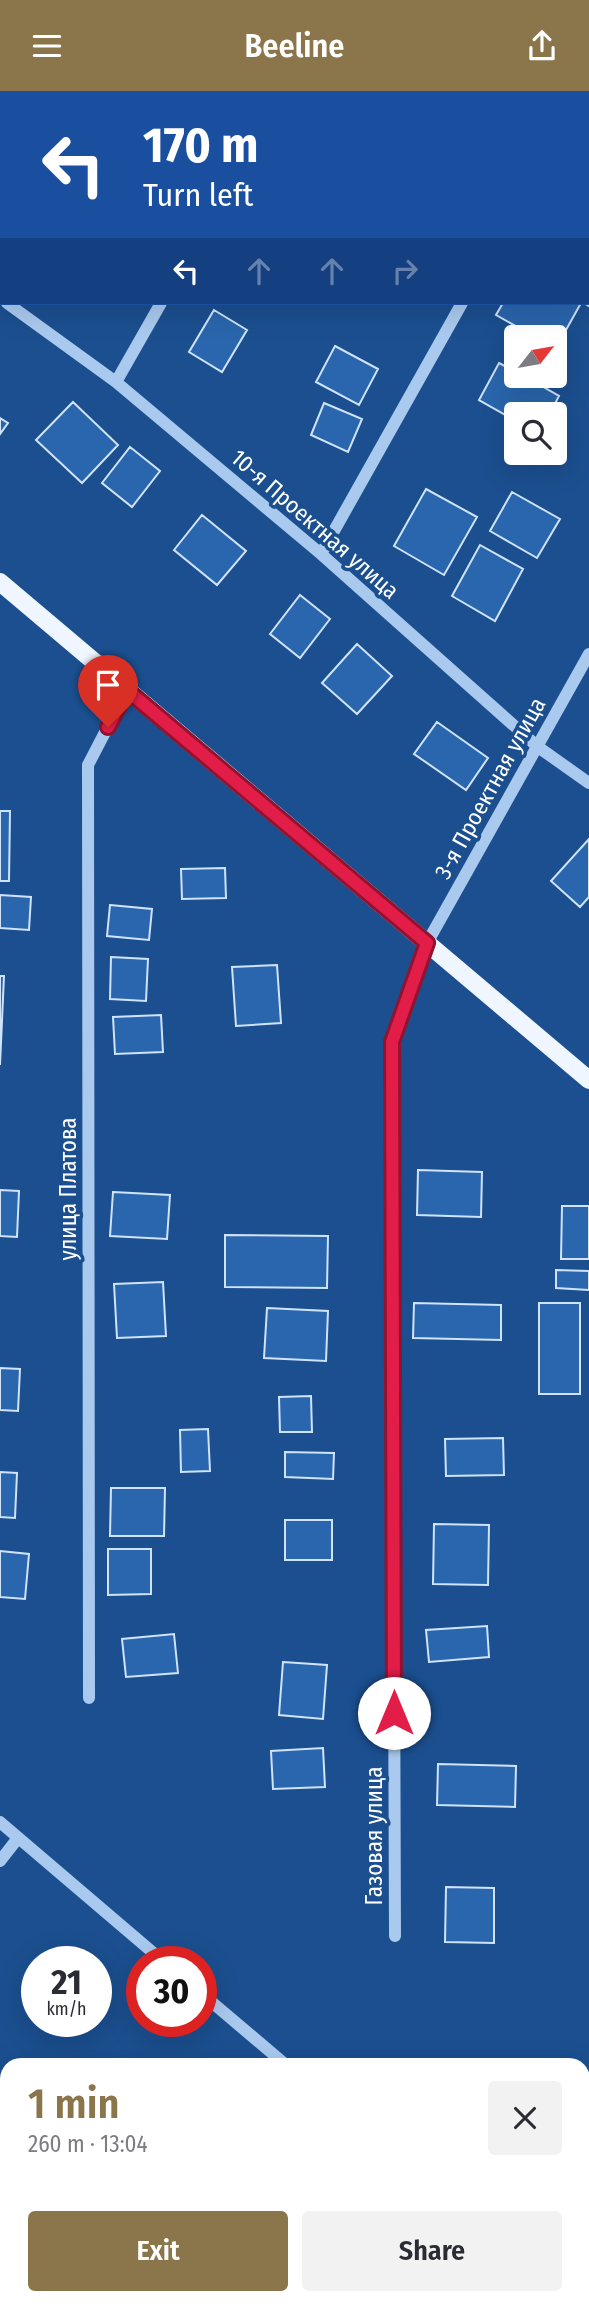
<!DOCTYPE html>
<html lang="en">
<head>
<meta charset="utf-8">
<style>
	:root { --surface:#fff; --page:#f2f2f3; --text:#2b2b33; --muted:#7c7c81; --accent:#8a764a }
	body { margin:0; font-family:"Fira Sans Condensed",sans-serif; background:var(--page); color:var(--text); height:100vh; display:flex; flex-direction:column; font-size:26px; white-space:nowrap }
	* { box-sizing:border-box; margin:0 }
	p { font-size:23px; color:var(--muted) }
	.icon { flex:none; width:38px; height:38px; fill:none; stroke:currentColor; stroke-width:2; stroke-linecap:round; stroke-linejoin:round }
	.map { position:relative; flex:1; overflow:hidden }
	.side { position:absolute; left:0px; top:1967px; width:590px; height:247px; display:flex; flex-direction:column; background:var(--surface); border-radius:21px 21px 0 0; box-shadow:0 7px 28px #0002 }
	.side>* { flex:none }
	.guide { position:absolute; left:0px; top:0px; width:590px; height:214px; box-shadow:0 7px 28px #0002; background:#1a4fa0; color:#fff; overflow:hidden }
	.needle { width:46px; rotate:59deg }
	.tools { position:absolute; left:504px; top:234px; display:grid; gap:14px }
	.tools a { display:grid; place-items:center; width:63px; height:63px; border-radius:7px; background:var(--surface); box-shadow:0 7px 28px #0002; font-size:35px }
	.speed { position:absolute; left:21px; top:1855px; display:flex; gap:14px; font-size:35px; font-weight:700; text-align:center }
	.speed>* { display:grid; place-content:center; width:91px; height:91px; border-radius:50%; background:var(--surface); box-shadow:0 7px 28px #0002; line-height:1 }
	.speed small { font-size:18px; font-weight:400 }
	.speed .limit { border:10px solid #d22; background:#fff; color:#111 }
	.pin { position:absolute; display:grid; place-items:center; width:60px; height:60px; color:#fff; margin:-72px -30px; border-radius:50% 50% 50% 0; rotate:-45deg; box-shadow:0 0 7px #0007 }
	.pin .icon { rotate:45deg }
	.me { position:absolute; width:77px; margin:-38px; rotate:0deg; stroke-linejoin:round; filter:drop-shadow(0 0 5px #0008) }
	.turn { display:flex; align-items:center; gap:24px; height:147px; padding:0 28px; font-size:32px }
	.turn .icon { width:91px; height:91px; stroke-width:2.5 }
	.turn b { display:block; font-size:49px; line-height:60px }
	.lanes { display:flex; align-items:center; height:66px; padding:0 28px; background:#0003; justify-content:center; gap:35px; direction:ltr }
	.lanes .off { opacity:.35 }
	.round { display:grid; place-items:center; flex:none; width:74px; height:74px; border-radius:7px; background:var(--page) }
	.summary { display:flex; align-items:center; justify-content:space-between; height:119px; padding:0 28px }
	h1 { font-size:42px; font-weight:600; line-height:52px; color:var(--accent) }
	.action { display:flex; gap:14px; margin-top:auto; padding:14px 28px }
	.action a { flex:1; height:80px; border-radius:7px; background:var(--accent); color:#fff; font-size:28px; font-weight:600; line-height:80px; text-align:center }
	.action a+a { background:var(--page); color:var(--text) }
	header { display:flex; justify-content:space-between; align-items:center; height:91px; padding:0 28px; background:var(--accent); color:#fff; font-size:32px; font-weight:600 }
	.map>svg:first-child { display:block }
	.building { fill:#2a66ad; stroke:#cfe3fa; stroke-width:2 }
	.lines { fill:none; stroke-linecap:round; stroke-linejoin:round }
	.path { stroke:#a9c9ee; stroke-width:4.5; stroke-dasharray:3.5 5; stroke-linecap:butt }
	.minor { stroke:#a9c9ee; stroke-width:12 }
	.major { stroke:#f0f6ff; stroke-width:18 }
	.route-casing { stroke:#92132f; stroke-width:18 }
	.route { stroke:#e11d48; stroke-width:12 }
	.labels { text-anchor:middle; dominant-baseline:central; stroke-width:7; stroke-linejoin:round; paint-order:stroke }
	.street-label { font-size:23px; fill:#fff; stroke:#1b4f8f }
</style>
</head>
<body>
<header><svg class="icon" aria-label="menu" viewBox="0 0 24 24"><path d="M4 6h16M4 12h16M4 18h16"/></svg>Beeline<svg class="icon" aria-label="share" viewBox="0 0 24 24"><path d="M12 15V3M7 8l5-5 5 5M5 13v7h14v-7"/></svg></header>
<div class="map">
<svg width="589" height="2213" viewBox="0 0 589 2213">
	<rect width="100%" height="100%" fill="#1b4f8f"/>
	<path class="building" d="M22,0H78L21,2Z
		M346,0H383L386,2H345Z
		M589,66V127L588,126Z
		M0,70L2,71V126L0,125Z
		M588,133L589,134V215L584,212H588Z
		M503,212H581L556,257L555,247H537L496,224Z
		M214,219L247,239L222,281L189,261Z
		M335,255L378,278L359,314L316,291Z
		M499,272L516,281V285H524L559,305L549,324H516V330L479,309Z
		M73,311L118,354L82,392L36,349Z
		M324,312L362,328L348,361L311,344Z
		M0,327L8,332L0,343Z
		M130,356L160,380L132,416L102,392Z
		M426,398L477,426L444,484L394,455Z
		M512,401L560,428L537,467L490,440Z
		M202,424L246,460L217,494L174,459Z
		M480,454L523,478L495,530L452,505Z
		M300,504L330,528L300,567L270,543Z
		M357,553L392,585L357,623L322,592Z
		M437,631L488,667L466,699L414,663Z
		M0,720H10L9,790H0Z
		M589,748V806L580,816L551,790Z
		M225,777L226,807L182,808L181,778Z
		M0,804L31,806L29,839L0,837Z
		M110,814L152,818L149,849L107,845Z
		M111,866L148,868L146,910L110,908Z
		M277,874L281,932L236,935L232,876Z
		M0,885H4L0,974Z
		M161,924L163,961L115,963L113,926Z
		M418,1079L482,1081L481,1126L417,1124Z
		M0,1099L19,1100L17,1146L0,1145Z
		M113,1101L170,1104L167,1148L110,1145Z
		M562,1115H589V1168H561Z
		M225,1144L328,1145L327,1197L225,1196Z
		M556,1179L589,1180V1199L556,1197Z
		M163,1191L166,1245L117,1247L114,1193Z
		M414,1212L501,1214V1249L413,1247Z
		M539,1212H580V1303H539Z
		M267,1217L328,1220L326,1270L264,1267Z
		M0,1277L20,1278L18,1320L0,1319Z
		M311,1305L312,1341H280L279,1306Z
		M208,1338L210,1380L181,1381L180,1339Z
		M503,1347L504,1384L446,1385L445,1348Z
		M285,1361L334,1362L333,1388L285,1386Z
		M0,1381L17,1382L15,1427L0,1426Z
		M111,1397H165L164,1445H110Z
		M285,1429H332V1469H285Z
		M434,1433L489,1434L488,1494L433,1493Z
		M108,1458H151V1503L108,1504Z
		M0,1460L29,1463L25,1508L0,1506Z
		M487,1535L489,1566L429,1571L426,1539Z
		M174,1543L178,1582L126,1586L122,1548Z
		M283,1571L327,1574L323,1628L279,1624Z
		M323,1657L325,1696L273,1698L271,1660Z
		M438,1673L516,1675L515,1716L437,1714Z
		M446,1796L494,1797V1852L445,1851Z"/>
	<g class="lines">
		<path class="path" d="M583,2075L589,2078"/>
		<path class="minor" d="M280,2L281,0
			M579,2L580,0
			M7,212L116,291L321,463L538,656L589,692
			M116,291L161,212
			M321,463L462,212
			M89,1607L88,674L127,599
			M0,1731L164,1871
			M0,1770L18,1747
			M395,1845L392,951L427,852L589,563
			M201,1902L286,1974
			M519,2207L526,2213
			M167,2213L172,2207"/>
		<path class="major" d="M0,491L589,989"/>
	</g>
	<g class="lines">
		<g class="route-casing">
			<path id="route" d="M108,636L127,599L427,852L392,951L394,1622"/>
		</g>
		<use href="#route" class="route"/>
	</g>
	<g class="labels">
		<g class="street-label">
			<text transform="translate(315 433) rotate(41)">10-я Проектная улица</text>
			<text transform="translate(490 697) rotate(-61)">3-я Проектная улица</text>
			<text transform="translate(68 1098) rotate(-90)">улица Платова</text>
			<text transform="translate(374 1745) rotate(-90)">Газовая улица</text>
		</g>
	</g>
</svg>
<div class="tools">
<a><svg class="needle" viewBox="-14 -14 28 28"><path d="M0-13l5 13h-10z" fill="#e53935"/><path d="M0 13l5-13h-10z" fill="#7c7c81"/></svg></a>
<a><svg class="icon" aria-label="search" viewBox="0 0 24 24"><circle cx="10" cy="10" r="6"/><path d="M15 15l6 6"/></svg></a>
</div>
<div class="speed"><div>21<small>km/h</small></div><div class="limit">30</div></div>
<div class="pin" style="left:108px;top:636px;background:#d93025"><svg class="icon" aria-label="arrive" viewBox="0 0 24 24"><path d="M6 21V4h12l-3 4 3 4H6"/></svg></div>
<svg class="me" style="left:394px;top:1622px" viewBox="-20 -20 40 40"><circle r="19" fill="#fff"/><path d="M0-13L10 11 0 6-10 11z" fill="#e11d48"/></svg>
<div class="guide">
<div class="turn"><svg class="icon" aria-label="left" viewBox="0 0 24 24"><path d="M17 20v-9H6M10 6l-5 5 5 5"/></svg><div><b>170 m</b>Turn left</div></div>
<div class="lanes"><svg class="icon" aria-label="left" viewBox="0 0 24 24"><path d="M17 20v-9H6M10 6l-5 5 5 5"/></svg><svg class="icon off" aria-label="ahead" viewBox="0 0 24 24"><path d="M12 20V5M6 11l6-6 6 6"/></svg><svg class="icon off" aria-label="ahead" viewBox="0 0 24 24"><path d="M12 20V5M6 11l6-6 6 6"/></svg><svg class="icon off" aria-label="right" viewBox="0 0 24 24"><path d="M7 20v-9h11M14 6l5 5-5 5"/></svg></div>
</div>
<section class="side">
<div class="summary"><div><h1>1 min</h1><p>260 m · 13:04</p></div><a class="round"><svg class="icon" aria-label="close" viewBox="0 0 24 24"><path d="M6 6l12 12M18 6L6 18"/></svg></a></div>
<div class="action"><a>Exit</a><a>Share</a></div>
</section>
</div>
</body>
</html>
